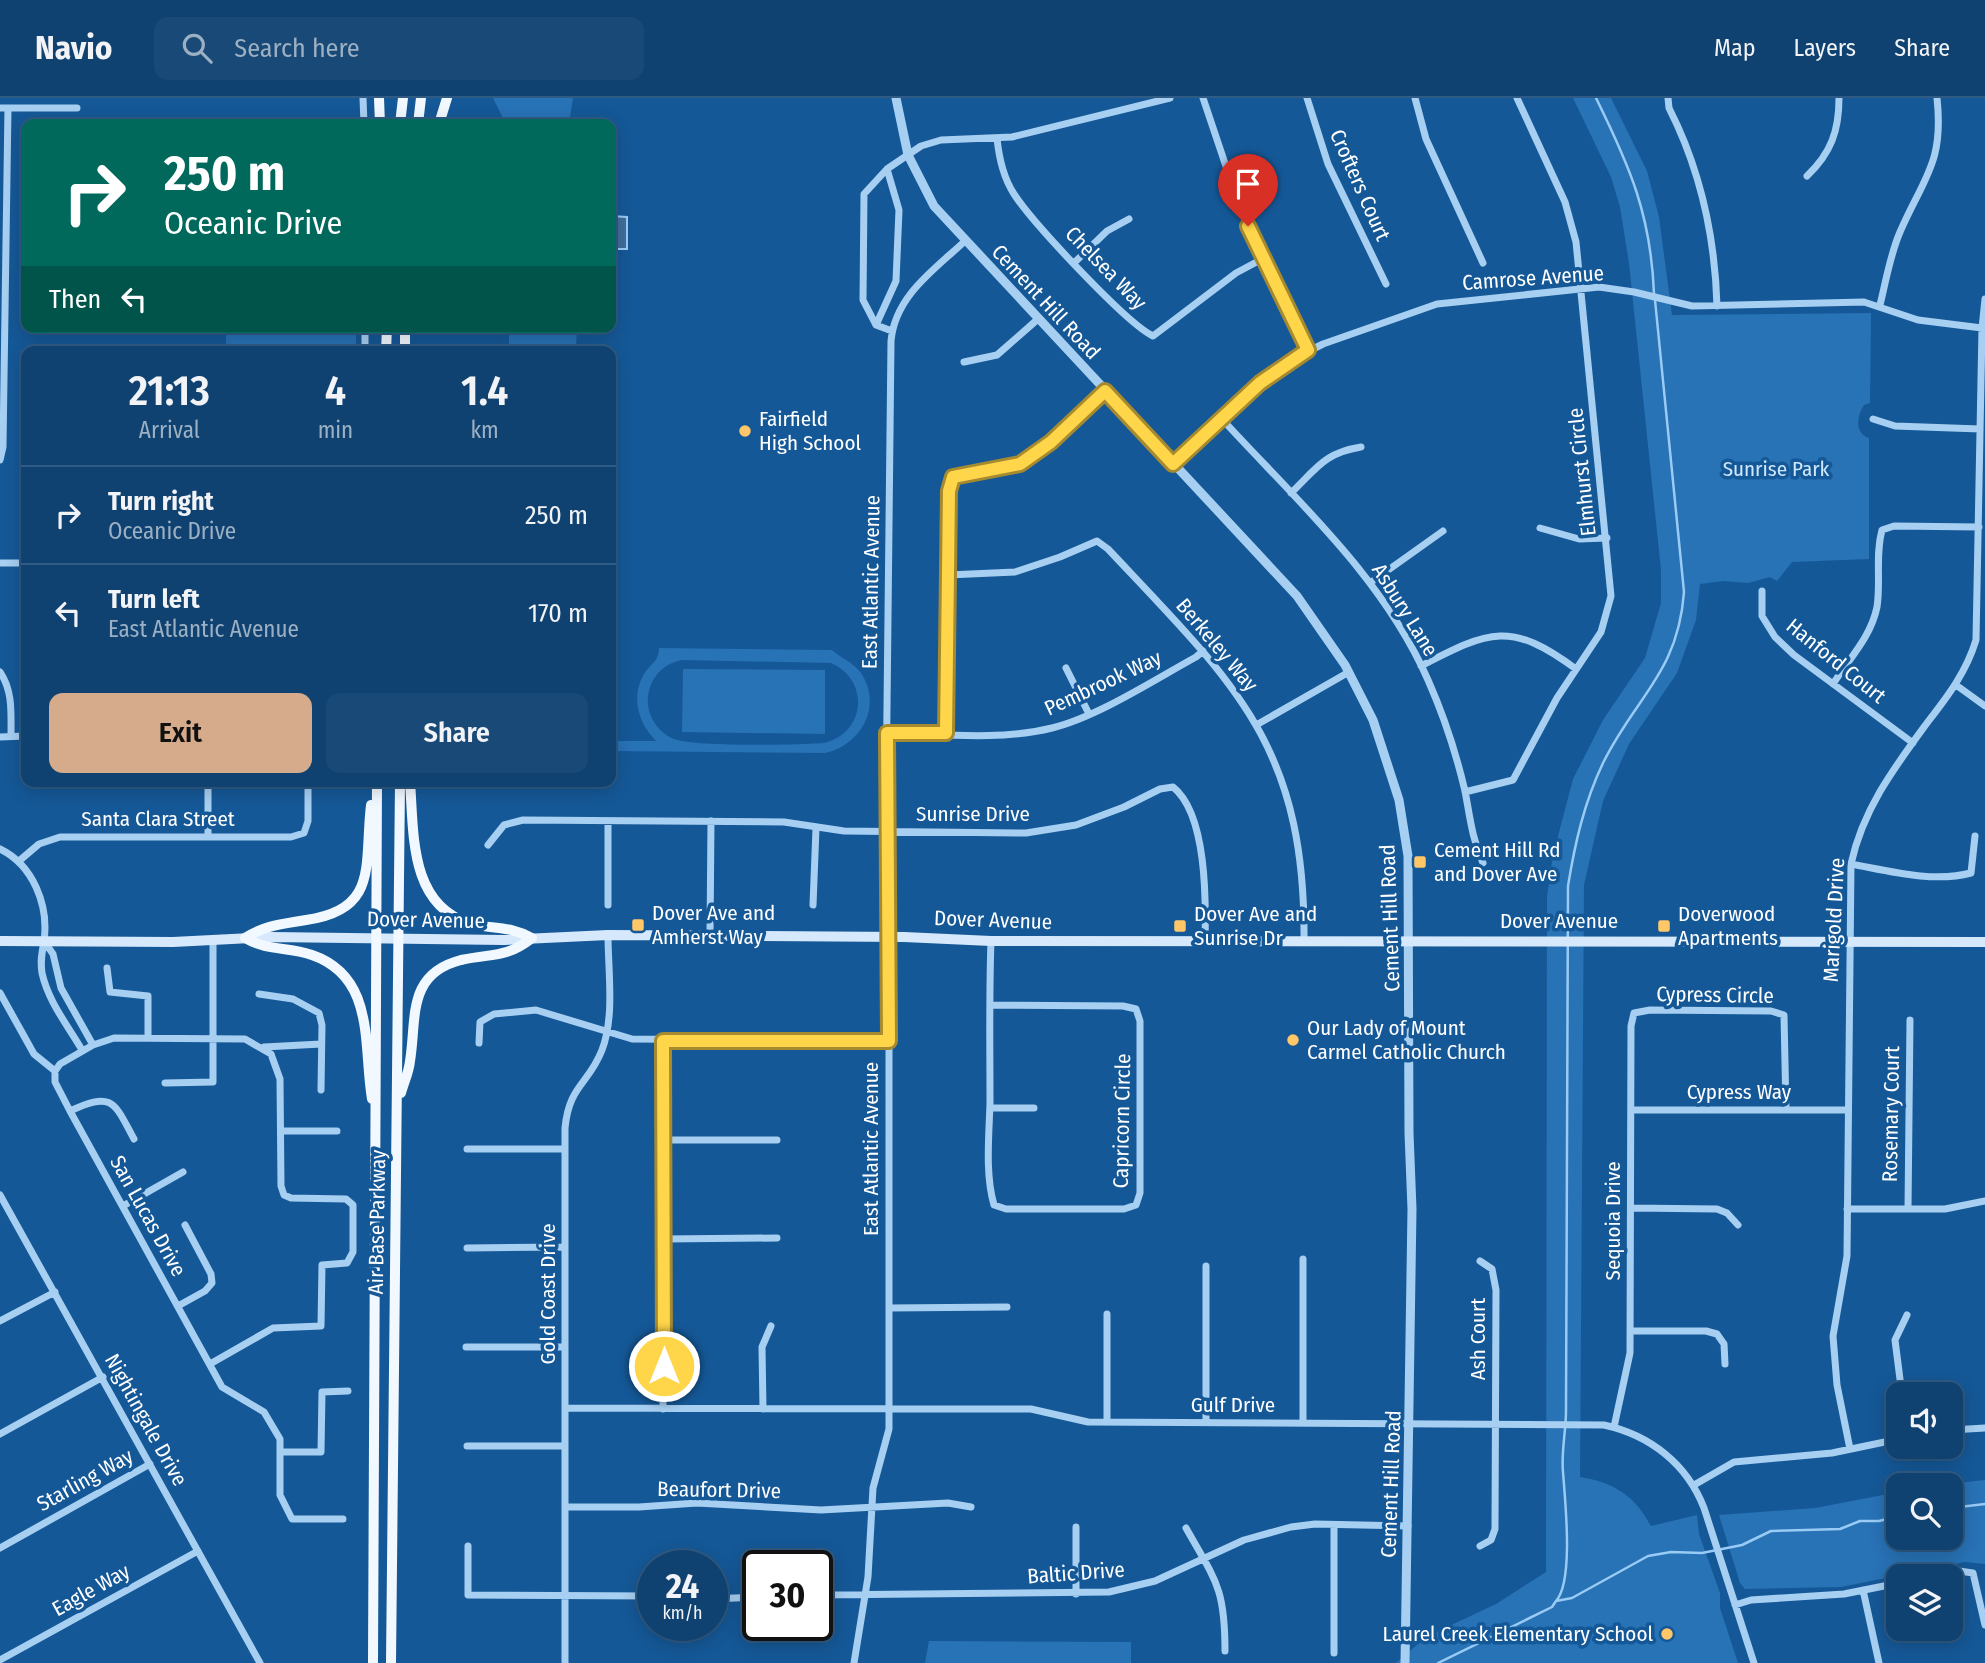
<!DOCTYPE html>
<html lang="en">
<head>
<meta charset="utf-8">
<style>
	:root { --surface:#104271; --page:#194976; --text:#f1f3f6; --muted:#9cb0c3; --line:#305b84; --accent:#d6ab8b }
	body { margin:0; font-family:"Fira Sans Condensed",sans-serif; background:var(--page); color:var(--text); height:100vh; display:flex; flex-direction:column; font-size:26px; white-space:nowrap }
	* { box-sizing:border-box; margin:0 }
	p { font-size:23px; color:var(--muted) }
	.icon { flex:none; width:38px; height:38px; fill:none; stroke:currentColor; stroke-width:2; stroke-linecap:round; stroke-linejoin:round }
	.map { position:relative; flex:1; overflow:hidden }
	.details { position:absolute; left:21px; top:248px; width:595px; height:441px; display:flex; flex-direction:column; background:var(--surface); border-radius:14px; box-shadow:0 4px 18px #0003,0 0 0 2px var(--line) }
	.details>* { flex:none }
	.top-card { position:absolute; left:21px; top:21px; width:595px; height:214px; border-radius:14px; box-shadow:0 4px 18px #0003,0 0 0 2px var(--line); background:#00695c; color:#fff; overflow:hidden }
	.tools { position:absolute; left:1886px; top:1284px; display:grid; gap:14px }
	.tools a { display:grid; place-items:center; width:77px; height:77px; border-radius:14px; background:var(--surface); box-shadow:0 4px 18px #0003,0 0 0 2px var(--line); font-size:35px }
	.speed { position:absolute; left:637px; top:1452px; display:flex; gap:14px; font-size:35px; font-weight:700; text-align:center }
	.speed>* { display:grid; place-content:center; width:91px; height:91px; border-radius:50%; background:var(--surface); box-shadow:0 4px 18px #0003,0 0 0 2px var(--line); line-height:1 }
	.speed small { font-size:18px; font-weight:400 }
	.speed .limit { border:4px solid #111; border-radius:10px; background:#fff; color:#111 }
	.pin { position:absolute; display:grid; place-items:center; width:60px; height:60px; color:#fff; margin:-72px -30px; border-radius:50% 50% 50% 0; rotate:-45deg; box-shadow:0 0 7px #0007 }
	.pin .icon { rotate:45deg }
	.me { position:absolute; width:77px; margin:-38px; rotate:0deg; stroke-linejoin:round; filter:drop-shadow(0 0 5px #0008) }
	.turn { display:flex; align-items:center; gap:24px; height:147px; padding:0 28px; font-size:32px }
	.turn .icon { width:91px; height:91px; stroke-width:2.5 }
	.turn b { display:block; font-size:49px; line-height:60px }
	.then { display:flex; align-items:center; height:66px; padding:0 28px; background:#0003; gap:14px; font-size:26px }
	.eta { display:flex; justify-content:space-evenly; align-items:center; height:119px; text-align:center }
	.eta b { font-size:42px; font-weight:600; line-height:49px }
	.button { display:flex; gap:14px; margin-top:auto; padding:14px 28px }
	.button a { flex:1; height:80px; border-radius:14px; background:var(--accent); color:#111; font-size:28px; font-weight:600; line-height:80px; text-align:center }
	.button a+a { background:var(--page); color:var(--text) }
	ul { padding:0; list-style:none }
	li { display:flex; align-items:center; gap:21px; height:98px; padding:0 28px; border-top:2px solid var(--line) }
	li div { flex:1 }
	li b { display:block; font-size:26px }
	li em { font-style:normal }
	header { display:flex; align-items:center; gap:42px; box-sizing:border-box; height:98px; padding:0 35px; background:var(--surface); border-bottom:2px solid var(--line) }
	header strong { font-size:33px }
	nav { display:flex; gap:38px; margin-inline-start:auto; font-size:24px }
	.search { width:490px; height:63px; background:var(--page); display:flex; align-items:center; gap:18px; box-sizing:border-box; padding:0 24px; border-radius:14px; color:var(--muted); font-size:26px }
	.map>svg:first-child { display:block }
	.green { fill:#2872b6; fill-rule:evenodd }
	.water { fill:#3f6e9b; stroke:#99cbf5; stroke-width:2 }
	.lines { fill:none; stroke-linecap:round; stroke-linejoin:round }
	.stream { stroke:#99cbf5; stroke-width:2.5 }
	.minor { stroke:#a7cff2; stroke-width:7 }
	.tertiary { stroke:#a7cff2; stroke-width:9 }
	.secondary { stroke:#d6e9fc; stroke-width:10 }
	.primary { stroke:#f2f8ff; stroke-width:10 }
	.route-casing { stroke:#a68a30; stroke-width:18 }
	.route { stroke:#ffd54a; stroke-width:12 }
	.poi-dot { fill:#ffc768; stroke:#155897; stroke-width:2.5 }
	.labels { text-anchor:middle; dominant-baseline:central; stroke-width:7; stroke-linejoin:round; paint-order:stroke }
	.street-label { font-size:21px; fill:#fff; stroke:#155897 }
	.poi-label { font-size:21px; fill:#fff; stroke:#155897; text-anchor:start }
	.park-label { font-size:21px; fill:#cee7fc; stroke:#155897 }
</style>
</head>
<body>
<header>
<strong>Navio</strong>
<div class="search"><svg class="icon" aria-label="search" viewBox="0 0 24 24"><circle cx="10" cy="10" r="6"/><path d="M15 15l6 6"/></svg>Search here</div>
<nav><a>Map</a><a>Layers</a><a>Share</a></nav>
</header>
<div class="map">
<svg width="1985" height="1565" viewBox="0 0 1985 1565">
	<rect width="100%" height="100%" fill="#155897"/>
	<path class="green" d="M493,0H573L569,26H506Z
		M1573,0H1611L1647,73L1659,119L1672,217L1871,215L1870,305L1864,307C1857,318 1854,335 1869,340V461L1792,464L1777,483L1770,479L1748,485L1723,483L1700,486L1696,522L1677,575L1629,646L1603,703L1584,787L1580,1379C1615,1385 1634,1397 1651,1428L1697,1417L1699,1436L1720,1495V1510L1738,1565H1396L1426,1539L1496,1506L1546,1474L1547,798L1553,757L1573,681L1603,622L1645,560L1661,505V472L1629,165L1620,109L1611,79Z
		M226,229H356V254H226Z
		M509,230L577,231L576,249L509,248Z
		M659,550L832,552C841,560 853,564 861,575C883,608 861,647 825,655L611,653V643H656C637,624 630,596 646,573C653,564 659,562 659,550ZM682,562L831,565C870,582 866,635 824,645C798,647 694,649 674,641C655,633 644,612 649,593C653,576 666,565 682,562Z
		M683,571L825,572V636L682,634Z
		M1985,1382V1466L1965,1464L1841,1489L1745,1491L1740,1485L1719,1417L1815,1410L1899,1394V1440H1951V1388H1931Z
		M929,1543L1131,1544V1565H925Z"/>
	<path class="water" d="M611,118L627,119V151H611Z"/>
	<g class="lines">
		<path class="stream" d="M1596,0C1630,69 1651,117 1654,196
			M1951,1410L1985,1406
			M1556,1503C1574,1483 1565,1402 1563,1374C1561,1355 1566,1333 1566,1313L1568,788C1575,745 1584,705 1603,665C1636,598 1678,575 1684,494L1655,202
			M1438,1565L1552,1509L1556,1503L1572,1500L1648,1458L1671,1454L1702,1455L1742,1447L1771,1433L1840,1431L1860,1423H1879L1899,1418"/>
		<path class="minor" d="M363,0L364,26
			M1203,0L1240,110L1308,252
			M1307,0L1328,66L1386,186
			M1415,0L1426,41L1483,165
			M1668,0L1669,10C1701,73 1715,138 1717,208
			M0,10H77
			M997,40C999,61 1003,79 1014,96C1032,124 1126,225 1153,238L1236,175L1264,160
			M1807,78C1831,55 1839,33 1839,0
			M1075,164L1107,133L1129,121
			M1880,207C1886,183 1890,157 1900,134C1924,79 1944,65 1937,0
			M876,227L896,183L899,112L887,71
			M892,233L876,227L863,202L864,96L887,71L921,48L941,42L1012,39L1170,0
			M365,254V229
			M964,264L997,257L1038,221
			M1221,320C1296,402 1383,479 1428,582C1444,618 1456,655 1465,693C1470,719 1472,741 1483,765
			M1873,321L1895,328L1980,331
			M0,362L3,349L8,10
			M1173,366L1260,285L1293,261L1323,246L1437,206L1599,189L1634,194L1692,208L1864,204L1918,222L1982,230
			M1291,395C1317,370 1324,355 1361,349
			M1540,430L1579,441L1607,440
			M0,465H26
			M948,477L1015,474L1060,459L1097,443L1108,451C1234,585 1306,647 1304,844
			M1370,485L1443,433
			M1762,493V518L1775,539L1794,557L1913,645
			M1421,568C1490,532 1511,523 1576,571
			M1066,570L1089,616
			M0,574C13,593 11,615 11,638
			M1833,586C1849,561 1871,539 1877,509C1881,483 1875,457 1882,432L1894,428L1979,429
			M1956,587L1985,608
			M1258,626L1349,574
			M887,635C940,636 1000,643 1052,630C1097,619 1154,582 1196,559L1203,553
			M946,635L949,393L953,379L1001,372L1036,356L1105,293
			M0,639L26,638
			M1465,694L1513,682L1557,600L1601,534L1611,498L1576,144L1565,104L1517,0
			M208,738V684
			M488,747L504,727L523,722L784,724L844,733L1026,735L1076,727L1124,709L1160,691L1173,689C1207,716 1206,803 1205,843
			M0,751C33,767 49,807 44,843C42,855 40,862 42,875C48,903 68,928 82,952
			M19,763L39,746L60,739H291L304,735L308,723V684
			M1851,766C1889,773 1933,785 1971,775L1975,738
			M608,807V723
			M813,807L816,730
			M710,837L711,723
			M44,843L53,856L61,890L93,947
			M107,870L110,894L148,898V940
			M0,895L34,956L55,973
			M259,896L293,901L319,915L322,927L321,992
			M990,907L1123,908L1136,911L1140,923V1095L1136,1107L1124,1111H1006L994,1107C985,1076 989,1038 990,1005C990,951 989,897 991,843
			M663,943V1311
			M479,945L480,924L494,916L536,912L632,941L889,943
			M264,949L321,946
			M165,985L213,984V842
			M990,1010H1034
			M1631,1012H1848
			M70,1013C113,993 114,1004 134,1041
			M281,1033H337
			M664,1042H777
			M467,1051H565
			M0,1097L260,1565
			M123,1108L183,1074
			M1631,1110L1717,1111L1727,1115L1738,1127
			M1847,1111H1945L1985,1103
			M1908,1111L1910,922
			M663,1141L777,1140
			M467,1150L565,1149
			M1480,1163L1492,1171L1496,1192L1495,1431L1491,1442L1480,1448
			M1206,1168V1324
			M178,1208L205,1193L212,1185L211,1176L185,1127
			M889,1210L1007,1209
			M0,1223L55,1194
			M1631,1233H1706L1717,1236L1724,1246L1725,1266
			M466,1249H565
			M210,1266L273,1230L321,1228L322,1167L347,1165L353,1154V1107L346,1101L291,1100L284,1097L281,1088L280,981L271,956L245,941L114,940L93,947L60,966L55,973V984L70,1013L222,1289L264,1314L280,1341V1397L292,1421H343
			M1902,1297L1895,1242L1907,1217
			M565,1310L1012,1311H1031L1088,1324L1604,1327C1650,1337 1687,1366 1704,1410L1754,1565
			M763,1311L762,1249L771,1228
			M1107,1324V1216
			M1303,1325V1161
			M1614,1329L1630,1255L1631,928L1634,915L1650,912L1771,913L1784,917L1786,1012
			M1951,1332L1985,1330
			M0,1336L103,1279
			M467,1348H565
			M1850,1351L1837,1287L1833,1238L1847,1158L1851,766C1863,711 1894,670 1927,625C1947,599 1966,575 1976,542L1982,230L1985,201
			M281,1354H321L322,1294L348,1293
			M1694,1387L1734,1364L1832,1355L1899,1341
			M565,1409H639L697,1405L821,1412L948,1405L971,1409
			M1186,1430C1216,1483 1225,1490 1225,1553
			M468,1448V1497L653,1498
			M0,1450L150,1366
			M1929,1479L1959,1473L1973,1475L1985,1527
			M1863,1492L1879,1565
			M1076,1496V1429
			M817,1497L1109,1494L1155,1483L1244,1442L1291,1429L1315,1426L1408,1428
			M712,1501L758,1499
			M1735,1507L1751,1502L1844,1496L1899,1485
			M1334,1555V1427
			M0,1562L198,1453
			M565,1565V1030C569,987 589,986 602,952C615,918 608,873 608,837
			M854,1565L868,1479L873,1390L889,1331V779L886,702L891,243C895,198 934,172 965,143"/>
		<path class="tertiary" d="M896,0L908,57L934,108L1297,498L1345,567L1373,622L1399,702L1408,758L1409,1035L1412,1111L1405,1565"/>
		<path class="secondary" d="M0,843L173,844L271,839L504,842L608,837L904,839L991,843L1985,844"/>
		<path class="primary" d="M379,0L380,26
			M400,26L403,0
			M418,26L421,0
			M439,26L447,0
			M386,254L387,229
			M405,254V229
			M371,707C364,767 379,812 306,822C283,826 265,827 245,840C269,854 287,848 312,857C376,879 363,948 372,1001
			M401,995C404,984 409,974 410,963C417,921 406,876 461,862C492,855 505,861 532,840C509,827 493,832 469,825C409,806 414,735 410,684
			M373,1565L377,684
			M391,1565L400,684"/>
	</g>
	<g class="lines">
		<g class="route-casing">
			<path id="route" d="M664,1268L663,943H889L887,635H946L949,393L953,379L1020,366L1051,344L1105,293L1173,366L1260,285L1308,252L1248,128"/>
		</g>
		<use href="#route" class="route"/>
	</g>
	<g class="poi-dot">
		<circle cx="745" cy="333" r="7"/>
		<rect x="1413" y="757" width="14" height="14" rx="3.5"/>
		<rect x="631" y="820" width="14" height="14" rx="3.5"/>
		<rect x="1173" y="821" width="14" height="14" rx="3.5"/>
		<rect x="1657" y="821" width="14" height="14" rx="3.5"/>
		<circle cx="1293" cy="942" r="7"/>
		<circle cx="1667" cy="1536" r="7"/>
	</g>
	<g class="labels">
		<g class="street-label">
			<text transform="translate(1360 87) rotate(66)">Crofters Court</text>
			<text transform="translate(1106 170) rotate(46)">Chelsea Way</text>
			<text transform="translate(1533 180) rotate(-4)">Camrose Avenue</text>
			<text transform="translate(1046 204) rotate(47)">Cement Hill Road</text>
			<text transform="translate(1582 374) rotate(-96)">Elmhurst Circle</text>
			<text transform="translate(871 484) rotate(-89)">East Atlantic Avenue</text>
			<text transform="translate(1405 512) rotate(58)">Asbury Lane</text>
			<text transform="translate(1217 547) rotate(50)">Berkeley Way</text>
			<text transform="translate(1836 563) rotate(39)">Hanford Court</text>
			<text transform="translate(1103 585) rotate(-25)">Pembrook Way</text>
			<text x="973" y="716">Sunrise Drive</text>
			<text x="158" y="721">Santa Clara Street</text>
			<text transform="translate(1390 820) rotate(-92)">Cement Hill Road</text>
			<text transform="translate(426 822) rotate(1)">Dover Avenue</text>
			<text transform="translate(993 822) rotate(2)">Dover Avenue</text>
			<text transform="translate(1834 822) rotate(-87)">Marigold Drive</text>
			<text x="1559" y="823">Dover Avenue</text>
			<text transform="translate(1715 897) rotate(1)">Cypress Circle</text>
			<text x="1739" y="994">Cypress Way</text>
			<text transform="translate(1891 1016) rotate(-89)">Rosemary Court</text>
			<text transform="translate(1122 1023) rotate(-89)">Capricorn Circle</text>
			<text transform="translate(871 1051) rotate(-90)">East Atlantic Avenue</text>
			<text transform="translate(148 1118) rotate(61)">San Lucas Drive</text>
			<text transform="translate(1613 1123) rotate(-90)">Sequoia Drive</text>
			<text transform="translate(377 1124) rotate(-89)">Air Base Parkway</text>
			<text transform="translate(548 1196) rotate(-90)">Gold Coast Drive</text>
			<text transform="translate(1478 1241) rotate(-90)">Ash Court</text>
			<text x="1233" y="1307">Gulf Drive</text>
			<text transform="translate(146 1322) rotate(61)">Nightingale Drive</text>
			<text transform="translate(85 1382) rotate(-29)">Starling Way</text>
			<text transform="translate(1391 1386) rotate(-88)">Cement Hill Road</text>
			<text transform="translate(719 1392) rotate(1)">Beaufort Drive</text>
			<text transform="translate(1076 1475) rotate(-4)">Baltic Drive</text>
			<text transform="translate(91 1492) rotate(-29)">Eagle Way</text>
		</g>
		<g class="poi-label">
			<text x="759" y="321">Fairfield<tspan x="759" dy="24">High School</tspan></text>
			<text x="1434" y="752">Cement Hill Rd<tspan x="1434" dy="24">and Dover Ave</tspan></text>
			<text x="652" y="815">Dover Ave and<tspan x="652" dy="24">Amherst Way</tspan></text>
			<text x="1194" y="816">Dover Ave and<tspan x="1194" dy="24">Sunrise Dr</tspan></text>
			<text x="1678" y="816">Doverwood<tspan x="1678" dy="24">Apartments</tspan></text>
			<text x="1307" y="930">Our Lady of Mount<tspan x="1307" dy="24">Carmel Catholic Church</tspan></text>
			<text x="1653" y="1536" text-anchor="end">Laurel Creek Elementary School</text>
		</g>
		<g class="park-label">
			<text x="1776" y="371">Sunrise Park</text>
		</g>
	</g>
</svg>
<div class="tools">
<a><svg class="icon" aria-label="sound" viewBox="0 0 24 24"><path d="M4 9h4l5-4v14l-5-4H4zM17 9q2 3 0 6"/></svg></a>
<a><svg class="icon" aria-label="search" viewBox="0 0 24 24"><circle cx="10" cy="10" r="6"/><path d="M15 15l6 6"/></svg></a>
<a><svg class="icon" aria-label="layers" viewBox="0 0 24 24"><path d="M12 4l9 5-9 5-9-5zM3 14l9 5 9-5"/></svg></a>
</div>
<div class="speed"><div>24<small>km/h</small></div><div class="limit">30</div></div>
<div class="pin" style="left:1248px;top:128px;background:#d93025"><svg class="icon" aria-label="arrive" viewBox="0 0 24 24"><path d="M6 21V4h12l-3 4 3 4H6"/></svg></div>
<svg class="me" style="left:664px;top:1268px" viewBox="-20 -20 40 40"><circle r="17" fill="#ffd54a" stroke="#fff" stroke-width="3"/><path d="M0-11L8 9 0 5-8 9z" fill="#fff"/></svg>
<div class="top-card">
<div class="turn"><svg class="icon" aria-label="right" viewBox="0 0 24 24"><path d="M7 20v-9h11M14 6l5 5-5 5"/></svg><div><b>250 m</b>Oceanic Drive</div></div>
<div class="then">Then<svg class="icon" aria-label="left" viewBox="0 0 24 24"><path d="M17 20v-9H6M10 6l-5 5 5 5"/></svg></div>
</div>
<section class="details">
<div class="eta">
<div><b>21:13</b><p>Arrival</p></div>
<div><b>4</b><p>min</p></div>
<div><b>1.4</b><p>km</p></div>
</div>
<ul>
<li><svg class="icon" aria-label="right" viewBox="0 0 24 24"><path d="M7 20v-9h11M14 6l5 5-5 5"/></svg><div><b>Turn right</b><p>Oceanic Drive</p></div><em>250 m</em></li>
<li><svg class="icon" aria-label="left" viewBox="0 0 24 24"><path d="M17 20v-9H6M10 6l-5 5 5 5"/></svg><div><b>Turn left</b><p>East Atlantic Avenue</p></div><em>170 m</em></li>
</ul>
<div class="button"><a>Exit</a><a>Share</a></div>
</section>
</div>
</body>
</html>
